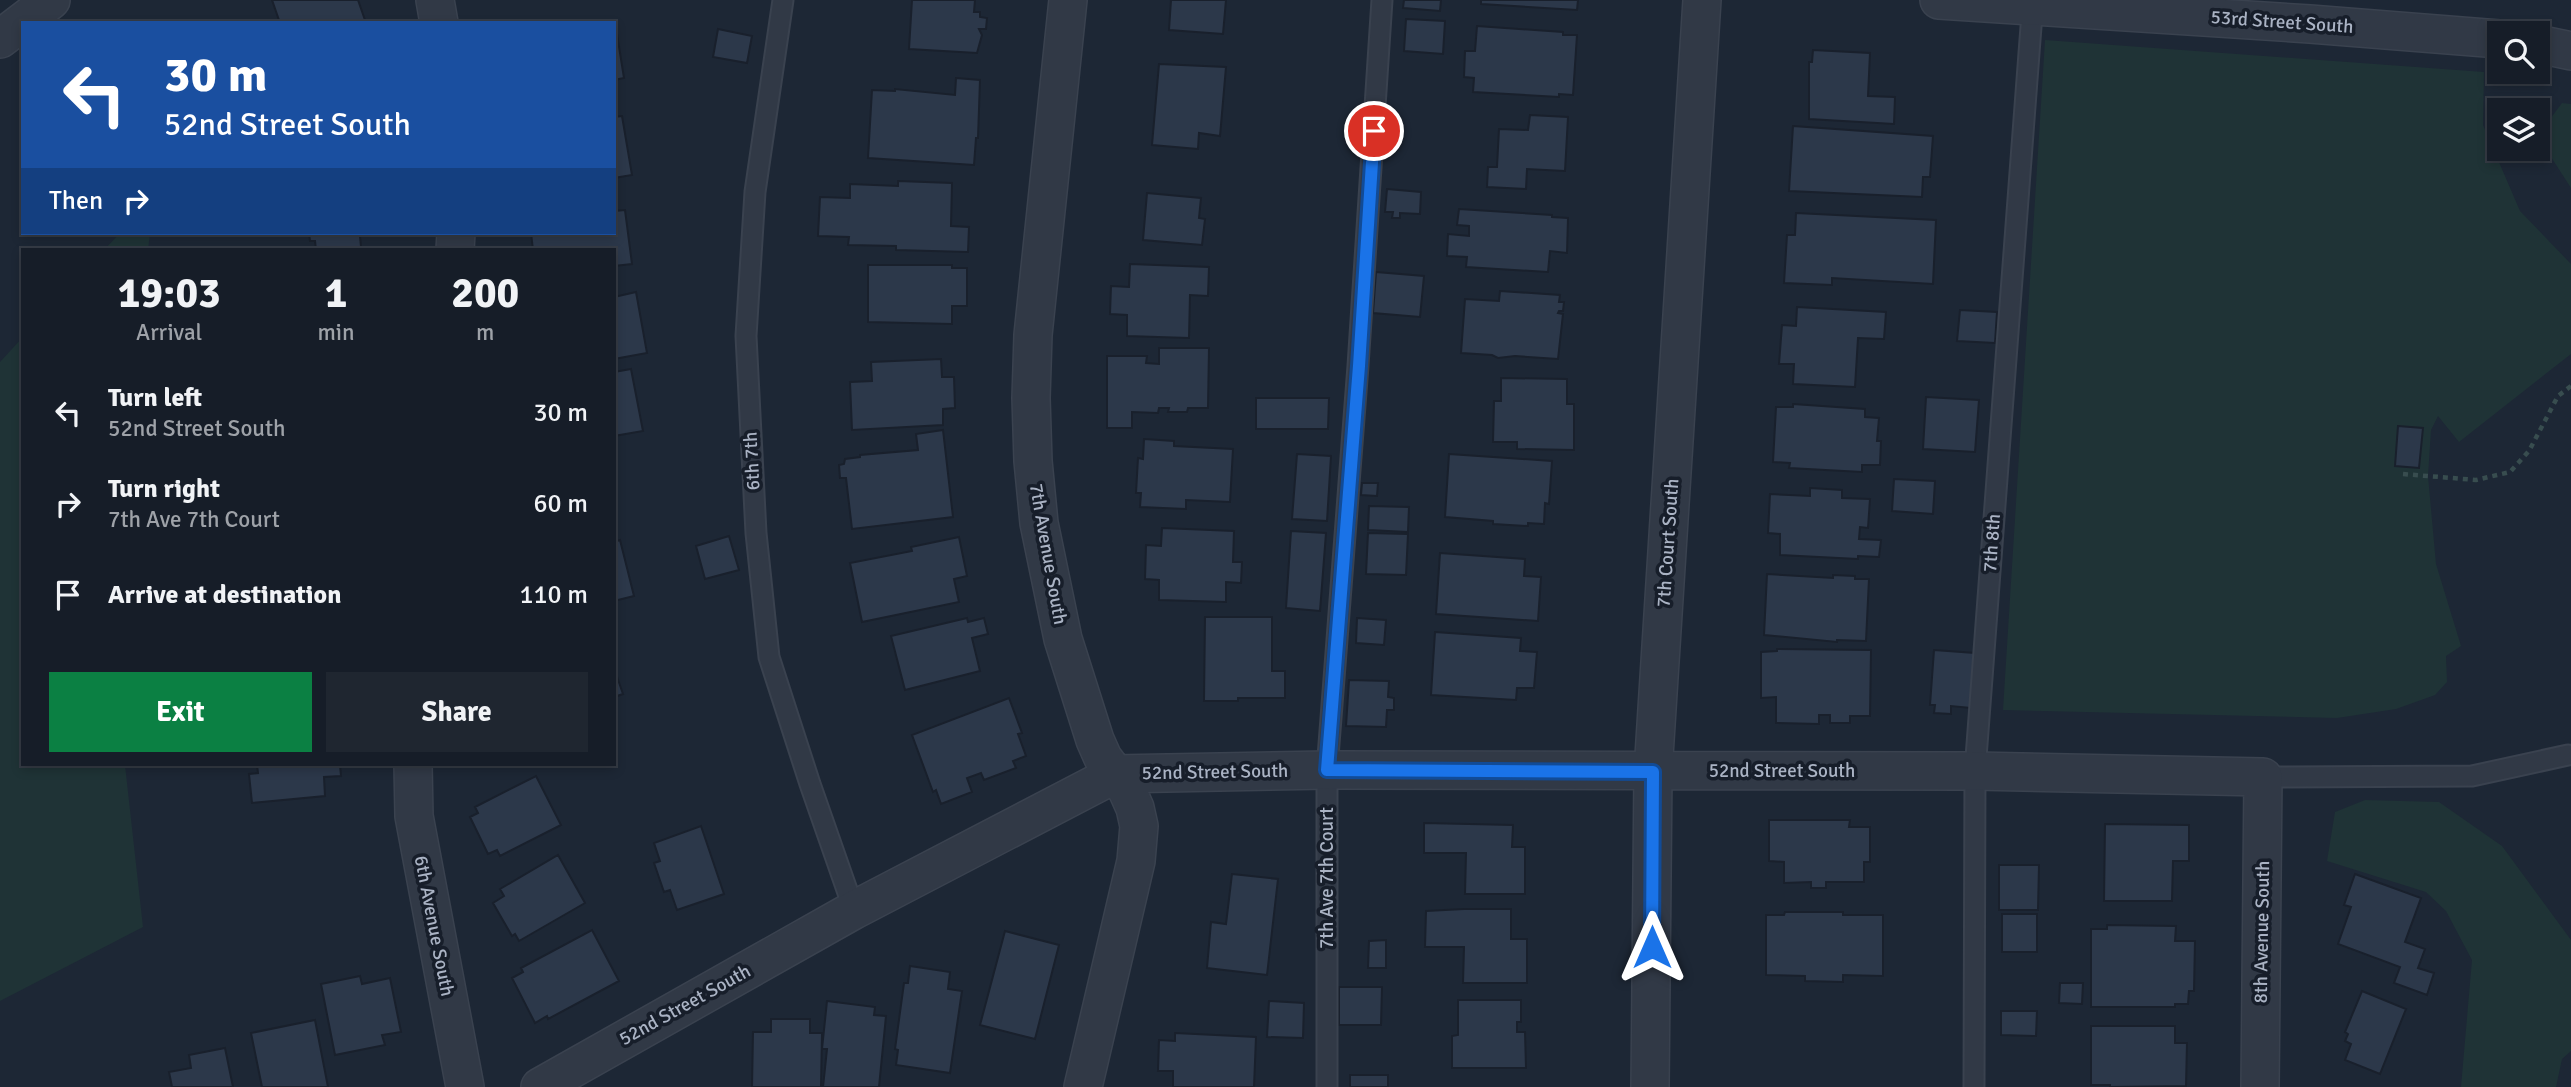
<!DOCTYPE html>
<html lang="en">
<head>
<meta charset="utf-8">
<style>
	:root { --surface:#161d28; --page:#1f2630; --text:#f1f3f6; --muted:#9ea2a8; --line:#353b45; --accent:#0b8043 }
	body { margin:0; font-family:Signika,sans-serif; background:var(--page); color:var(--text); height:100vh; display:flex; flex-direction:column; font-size:26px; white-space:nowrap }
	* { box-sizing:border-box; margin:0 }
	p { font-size:23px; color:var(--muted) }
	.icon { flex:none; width:38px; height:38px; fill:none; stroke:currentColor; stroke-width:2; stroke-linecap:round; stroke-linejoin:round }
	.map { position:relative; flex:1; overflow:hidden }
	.side { position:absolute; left:21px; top:248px; width:595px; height:518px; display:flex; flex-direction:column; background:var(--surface); border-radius:0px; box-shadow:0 4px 10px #0003,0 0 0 2px var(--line) }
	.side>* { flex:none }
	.top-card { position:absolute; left:21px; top:21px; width:595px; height:214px; border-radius:0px; box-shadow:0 4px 10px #0003,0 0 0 2px var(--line); background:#1a4fa0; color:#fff; overflow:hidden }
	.controls { position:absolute; left:2487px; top:21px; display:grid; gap:14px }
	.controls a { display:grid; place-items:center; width:63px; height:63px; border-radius:0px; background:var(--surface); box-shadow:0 4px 10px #0003,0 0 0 2px var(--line); font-size:35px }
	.pin { position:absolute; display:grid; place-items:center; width:60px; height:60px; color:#fff; margin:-30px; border:4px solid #fff; border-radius:50%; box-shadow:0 2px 7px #0007 }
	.me { position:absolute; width:77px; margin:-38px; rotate:0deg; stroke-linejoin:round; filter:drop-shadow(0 0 5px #0008) }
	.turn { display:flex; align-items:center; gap:24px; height:147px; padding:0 28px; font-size:32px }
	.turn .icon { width:91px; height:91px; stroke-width:2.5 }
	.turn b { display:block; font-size:49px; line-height:60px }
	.then { display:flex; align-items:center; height:66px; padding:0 28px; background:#0003; gap:14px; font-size:26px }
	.eta { display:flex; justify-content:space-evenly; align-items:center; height:119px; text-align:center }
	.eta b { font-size:42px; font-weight:700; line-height:49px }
	.button { display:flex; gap:14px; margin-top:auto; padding:14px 28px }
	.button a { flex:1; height:80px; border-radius:0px; background:var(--accent); color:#fff; font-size:28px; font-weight:700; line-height:80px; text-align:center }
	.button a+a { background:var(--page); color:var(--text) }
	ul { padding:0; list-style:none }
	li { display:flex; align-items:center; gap:21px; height:91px; padding:0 28px }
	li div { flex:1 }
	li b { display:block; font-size:26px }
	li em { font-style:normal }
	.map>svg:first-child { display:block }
	.green { fill:#1f3336 }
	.building { fill:#2c384a; stroke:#19202c; stroke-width:2 }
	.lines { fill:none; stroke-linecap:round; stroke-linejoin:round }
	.lane-casing { stroke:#3a424f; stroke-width:23 }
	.street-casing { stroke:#3a424f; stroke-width:40 }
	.path { stroke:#384d4f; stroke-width:4.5; stroke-dasharray:5 5; stroke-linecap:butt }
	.lane { stroke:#313946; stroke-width:19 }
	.street { stroke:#313946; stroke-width:37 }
	.route-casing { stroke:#114b97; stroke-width:18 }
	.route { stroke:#1a73e8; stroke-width:12 }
	.labels { text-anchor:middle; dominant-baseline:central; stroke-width:7; stroke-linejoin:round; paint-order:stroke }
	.street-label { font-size:19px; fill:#aab3c4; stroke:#171e2a }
</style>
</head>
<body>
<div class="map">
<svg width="2571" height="1087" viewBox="0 0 2571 1087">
	<rect width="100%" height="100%" fill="#1d2735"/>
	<path class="green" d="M2045,40L2484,72L2483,125L2520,211L2571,264V354L2459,442L2438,416L2431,430L2428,476L2436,564L2461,646L2446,656L2447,682L2435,695L2396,709L2337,718L2003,710Z
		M2562,103L2571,104V188L2551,157L2550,119Z
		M120,233H150L148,250H104Z
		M23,337V765H125L143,927L0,1001V362Z
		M2365,800L2439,802L2502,846L2571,940V1051L2562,1059L2556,1087H2461L2472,960L2446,911L2426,892L2327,861L2335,812Z"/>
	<path class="building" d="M272,0H358L366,23H280Z
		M912,0H975L974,12H980V17L987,18L986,29H979L982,35L977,53L909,49Z
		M1171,0H1226L1223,34L1169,30Z
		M1404,0H1441L1440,11L1403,8Z
		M1481,0H1578L1577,10L1481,4Z
		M1406,19L1445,21L1443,54L1404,51Z
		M1477,26L1563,32V35H1577L1573,95L1559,94V97L1473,92L1474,78L1464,77L1465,51H1475Z
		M718,29L752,36L747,63L713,57Z
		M614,34H617L624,78L614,80Z
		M1813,50L1870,53L1868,96L1895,97L1894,124L1809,119V62H1812Z
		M1159,64L1226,67L1220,136L1199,133L1198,149L1152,145Z
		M956,78L980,80L978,138H976L974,165L868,158L872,90L895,91V89L955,95Z
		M1530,115L1568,117L1565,171L1527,169L1526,189L1487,187L1488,167H1497L1499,129L1528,130Z
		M622,116L632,175L614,178V117Z
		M1793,126L1933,136L1930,177H1923L1922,197L1789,191Z
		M898,181L952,183L951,226L969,227L968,252L896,250V246L848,245L849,237L818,236L820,197L850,198V184L898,186Z
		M1387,189L1421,192L1420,214L1400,213V218H1392L1393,212H1385Z
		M1147,193L1201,198L1199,218L1205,219L1202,245L1143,240Z
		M1459,209L1552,215V217L1568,218L1567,253L1550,251L1548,272L1466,267L1467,257L1447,256L1448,234L1469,236V226L1457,225Z
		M625,210L632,264L614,266V250H533L531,233H614V211Z
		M1796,213L1936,220L1933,284L1832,278V285L1784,283L1787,235H1795Z
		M309,233H393L360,236L361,247L328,250H316L315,241H310Z
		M1130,264L1209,267L1208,296L1190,295L1189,338L1127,336V315L1110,314L1111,286L1129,287Z
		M868,265H952V268H967V306H952V324L868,322Z
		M1376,272L1424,276L1420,317L1373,313Z
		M1500,291L1560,295L1559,302H1564L1563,311H1559L1558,313L1563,314L1558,359L1515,356L1498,358L1492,355L1461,353L1465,299L1499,301Z
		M636,292L647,353L614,359V297Z
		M1797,307L1886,312L1884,339L1858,338L1855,387L1793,384L1794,364H1779L1782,325L1796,326Z
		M1960,310L1997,312L1995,343L1957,341Z
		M1159,348H1209L1208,408H1188L1187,412H1168L1169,408H1159L1158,413L1132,412V428H1107V356H1147L1146,363L1159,364Z
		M941,359L942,377H954L955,408L943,409V425L852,430L850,382L872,381L871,362Z
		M631,369L643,431L614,436V372Z
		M1501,378L1567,379V404H1574V450L1517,449V442H1493L1494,401H1501Z
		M1926,397L1979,400L1975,452L1923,449Z
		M1256,398H1329L1328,429H1256Z
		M1793,404L1865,409V417L1879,418L1877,441H1881L1880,465H1862V472L1789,468L1790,463L1773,462L1776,407H1793Z
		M2398,426L2423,428L2419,468L2395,466Z
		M943,430L953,517L852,529L846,478H840L839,465L844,464L845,459L860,457V455L918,450L916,434Z
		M1144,439L1174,441V446L1233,449L1230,502L1186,500V509L1140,507L1141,493H1136L1138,458L1143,459Z
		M1297,454L1331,456L1327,521L1292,519Z
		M1449,454L1552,461L1549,504L1545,503L1544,524L1528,523V526L1493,524V521L1445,517Z
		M1894,479L1935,481L1933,514L1892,511Z
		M1362,483H1378L1377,496L1361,495Z
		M1810,488L1842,490V498L1870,499L1868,528L1860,527L1859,539L1881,540L1879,557L1858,556V559L1780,555V534L1768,533L1770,494L1810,496Z
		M1369,506L1409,507L1408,532L1368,530Z
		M1162,528L1234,531L1233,562H1242L1241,583L1226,582V602L1159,600V580L1145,579L1146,545L1161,546Z
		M1291,531L1326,533L1320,611L1286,608Z
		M1368,533L1408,534L1406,575L1366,574Z
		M729,536L739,570L705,579L696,546Z
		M959,537L967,576L954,579L959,602L862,622L850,563L912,551L911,547Z
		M620,540L634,596L614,601V542Z
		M1440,553L1525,559L1524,576L1541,577L1538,621L1436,614Z
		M1767,574L1833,578V575L1855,576V579H1869L1866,641L1837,640V642L1764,635Z
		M1205,617H1272V671H1285V698H1238V701H1204Z
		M967,618L968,622L984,618L988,634L972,638L980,671L905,690L891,636Z
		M1357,618L1386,620L1384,645L1356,643Z
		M1435,632L1521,638L1520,651L1537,652L1534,688H1517L1516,700L1431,695Z
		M1777,649L1871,650L1870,716H1850V723H1830V715H1819V724L1776,723V697L1761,698V652L1777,651Z
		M1934,650L1975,653L1971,708L1951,706V714L1934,713L1935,705H1930Z
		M614,668L623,694L614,697Z
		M1349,680L1389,681L1388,697L1394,698V710H1387L1386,727L1346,726Z
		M1009,698L1022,733L1018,734L1026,756L1013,761L1016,768L984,780L981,773L967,778L972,792L941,804L936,790L933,792L912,735Z
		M257,765H340L341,776L324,777L325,796L252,803L249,774L258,773Z
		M536,776L561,825L500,856L497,850L488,854L470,817L478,813L475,807Z
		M1769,820H1850L1849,827H1870V862H1864V882H1826V888H1811V882L1784,883V862L1769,861Z
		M1424,823L1513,825L1512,847H1525V894H1465L1466,853H1424Z
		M2105,824L2189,825V861H2173L2172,901H2104Z
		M701,826L724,894L677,910L670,890L664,892L654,863L660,861L654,843Z
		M558,855L585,903L519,941L515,934L512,936L493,903L504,896L500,889Z
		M1999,865H2039L2038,910H1999Z
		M1232,874L1278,879L1267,975L1207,968L1211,922L1226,924Z
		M2355,874L2421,898L2405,942L2425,949L2418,968L2434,973L2427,995L2394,983L2400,967L2338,944L2351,907L2344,905Z
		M1464,909H1511V939H1527V983H1463L1464,947H1425L1426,911Z
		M1785,912H1843V915H1883V976L1843,975V982L1805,981V976L1766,975V915H1784Z
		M2002,914H2037V952H2002Z
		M2107,925L2176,926L2175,941H2195L2194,991H2189L2188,1004H2175V1007H2091V929H2107Z
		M592,930L619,981L548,1019L547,1016L535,1023L512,978L523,972L521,968Z
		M1005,931L1059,945L1035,1039L980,1025Z
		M1386,940V968H1368L1369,941Z
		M910,966L950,972L948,989L962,991L950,1073L896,1065L898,1050L895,1049L904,983H908Z
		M360,976L362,984L390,978L401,1032L382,1035L385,1045L335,1055L321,984Z
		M2060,983H2083L2082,1004L2059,1003Z
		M1339,987H1382L1381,1025H1339Z
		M2362,991L2406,1009L2380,1074L2345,1060L2351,1044L2345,1041L2348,1034L2345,1032Z
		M1458,1000H1521V1022H1517V1032H1525L1526,1068H1452V1036L1458,1035Z
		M827,1001L875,1007L874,1015L886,1016L879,1087H823L827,1049H822Z
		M1269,1001L1304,1003L1303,1038L1267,1037Z
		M2001,1011H2037L2036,1036L2001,1035Z
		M771,1019H810V1033H822L821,1087H752L753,1032H771Z
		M315,1020L328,1087H262L251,1033Z
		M2091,1026H2175V1043H2187L2186,1086L2110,1087V1085H2091Z
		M1175,1033L1256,1037L1254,1087H1173V1071H1158L1159,1040L1175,1041Z
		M225,1048L233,1087H172L169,1072L191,1068L189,1055Z
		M1350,1075H1388V1087H1350Z"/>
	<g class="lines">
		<g class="lane-casing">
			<path id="lane" d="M783,0L755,192L746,336L756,533L769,657L810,784L854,910
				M2263,777L2472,776L2568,755
				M1327,1087V770L1358,366L1382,0
				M1974,1087L1975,771L2033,0"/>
		</g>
		<g class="street-casing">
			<path id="street" d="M435,0L439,23
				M1068,0L1033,335L1031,398L1033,461L1039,523L1063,639L1095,740L1103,758L1127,790L1135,808L1139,826L1136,861L1083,1087
				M1939,0L2310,24L2499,39
				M0,39L51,0
				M2538,44L2571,51
				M455,250L456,233
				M413,765L414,816L465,1087
				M540,1087L854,910L1115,774L1327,770L1975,771L2263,777L2260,1087
				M1650,1087L1653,772L1702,0"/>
		</g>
		<path class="path" d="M2403,474L2476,480L2510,472L2529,451L2558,396L2571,386"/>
		<use href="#lane" class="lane"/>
		<use href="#street" class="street"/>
	</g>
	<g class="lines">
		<g class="route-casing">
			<path id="route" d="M1374,131L1359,366L1327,770L1653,772L1652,947"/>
		</g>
		<use href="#route" class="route"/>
	</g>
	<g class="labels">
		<g class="street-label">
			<text transform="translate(2282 22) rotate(4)">53rd Street South</text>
			<text transform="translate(752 461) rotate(-93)">6th 7th</text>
			<text transform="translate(1668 543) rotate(-86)">7th Court South</text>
			<text transform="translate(1992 543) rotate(-86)">7th 8th</text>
			<text transform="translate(1048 554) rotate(80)">7th Avenue South</text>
			<text x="1782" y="771">52nd Street South</text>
			<text transform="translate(1215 772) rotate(-1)">52nd Street South</text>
			<text transform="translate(1327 878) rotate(-90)">7th Ave 7th Court</text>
			<text transform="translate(434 926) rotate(79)">6th Avenue South</text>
			<text transform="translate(2262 932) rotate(-89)">8th Avenue South</text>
			<text transform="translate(685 1005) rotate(-29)">52nd Street South</text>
		</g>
	</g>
</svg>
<div class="controls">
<a><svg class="icon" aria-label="search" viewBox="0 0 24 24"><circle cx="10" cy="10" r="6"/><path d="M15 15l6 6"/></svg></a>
<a><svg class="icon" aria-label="layers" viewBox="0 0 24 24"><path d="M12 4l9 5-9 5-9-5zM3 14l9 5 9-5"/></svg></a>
</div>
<div class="pin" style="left:1374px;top:131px;background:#d93025"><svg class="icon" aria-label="arrive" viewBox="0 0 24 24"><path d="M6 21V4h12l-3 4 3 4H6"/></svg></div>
<svg class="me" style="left:1652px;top:947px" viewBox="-20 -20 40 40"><path d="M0-17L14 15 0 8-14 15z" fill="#1a73e8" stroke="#fff" stroke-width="4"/></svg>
<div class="top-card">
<div class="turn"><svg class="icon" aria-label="left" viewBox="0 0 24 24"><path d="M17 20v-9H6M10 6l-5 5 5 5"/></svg><div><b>30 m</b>52nd Street South</div></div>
<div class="then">Then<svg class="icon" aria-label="right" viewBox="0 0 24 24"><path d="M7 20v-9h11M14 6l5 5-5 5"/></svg></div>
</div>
<section class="side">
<div class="eta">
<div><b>19:03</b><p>Arrival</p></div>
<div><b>1</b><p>min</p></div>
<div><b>200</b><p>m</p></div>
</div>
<ul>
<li><svg class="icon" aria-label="left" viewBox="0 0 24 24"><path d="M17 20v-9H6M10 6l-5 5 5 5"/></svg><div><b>Turn left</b><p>52nd Street South</p></div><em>30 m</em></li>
<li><svg class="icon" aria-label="right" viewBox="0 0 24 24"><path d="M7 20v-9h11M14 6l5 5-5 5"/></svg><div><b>Turn right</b><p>7th Ave 7th Court</p></div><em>60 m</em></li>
<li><svg class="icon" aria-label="arrive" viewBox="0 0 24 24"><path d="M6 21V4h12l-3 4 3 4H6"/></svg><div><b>Arrive at destination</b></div><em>110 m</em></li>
</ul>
<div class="button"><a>Exit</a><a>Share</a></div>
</section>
</div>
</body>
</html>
